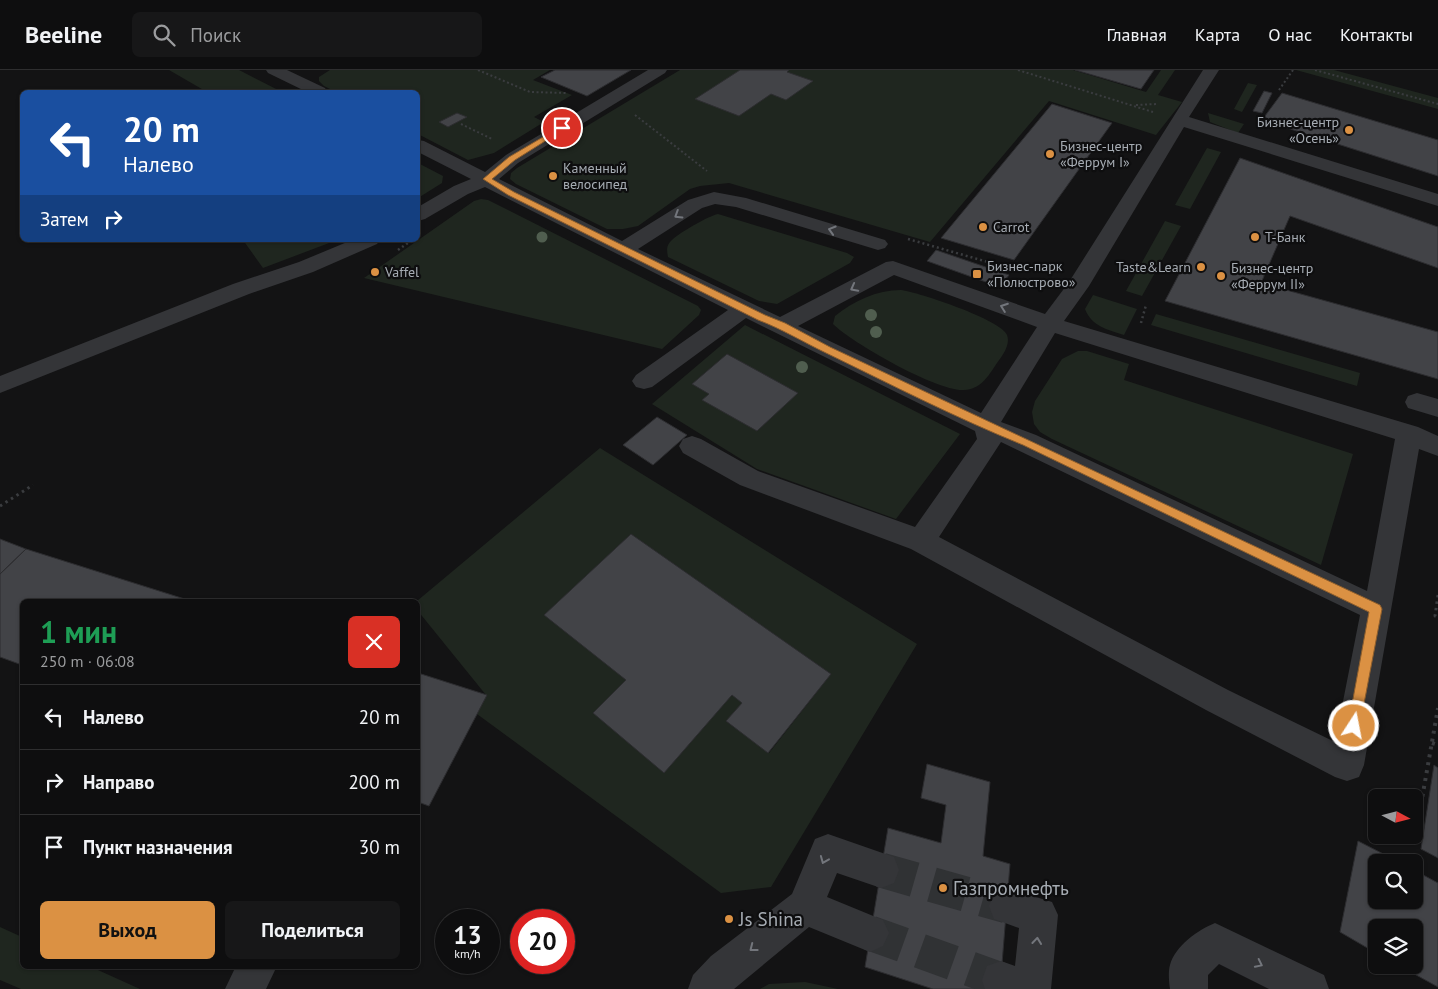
<!DOCTYPE html>
<html lang="ru">
<head>
<meta charset="utf-8">
<style>
	:root { --surface:#0e0e0f; --page:#171718; --text:#f1f3f6; --muted:#9b9c9e; --line:#2e2e2f; --accent:#db9143 }
	body { margin:0; font-family:"PT Sans",sans-serif; background:var(--page); color:var(--text); height:100vh; display:flex; flex-direction:column; font-size:19px; white-space:nowrap }
	* { box-sizing:border-box; margin:0 }
	p { font-size:16px; color:var(--muted) }
	.icon { flex:none; width:28px; height:28px; fill:none; stroke:currentColor; stroke-width:2; stroke-linecap:round; stroke-linejoin:round }
	.map { position:relative; flex:1; overflow:hidden }
	.details { position:absolute; left:20px; top:529px; width:400px; height:370px; display:flex; flex-direction:column; background:var(--surface); border-radius:8px; box-shadow:0 1px 4px #0004,0 0 0 1px var(--line) }
	.details>* { flex:none }
	.top-card { position:absolute; left:20px; top:20px; width:400px; height:152px; border-radius:8px; box-shadow:0 1px 4px #0004,0 0 0 1px var(--line); background:#1a4fa0; color:#fff; overflow:hidden }
	.needle { width:32px; rotate:97deg }
	.tools { position:absolute; left:1368px; top:719px; display:grid; gap:10px }
	.tools a { display:grid; place-items:center; width:55px; height:55px; border-radius:8px; background:var(--surface); box-shadow:0 1px 4px #0004,0 0 0 1px var(--line); font-size:25px }
	.speed { position:absolute; left:435px; top:839px; display:flex; gap:10px; font-size:25px; font-weight:700; text-align:center }
	.speed>* { display:grid; place-content:center; width:65px; height:65px; border-radius:50%; background:var(--surface); box-shadow:0 1px 4px #0004,0 0 0 1px var(--line); line-height:1 }
	.speed small { font-size:12px; font-weight:400 }
	.speed .limit { border:8px solid #d22; background:#fff; color:#111 }
	.pin { position:absolute; display:grid; place-items:center; width:42px; height:42px; color:#fff; margin:-21px; border:2px solid #fff; border-radius:50%; box-shadow:0 1px 5px #0007 }
	.me { position:absolute; width:55px; margin:-28px; rotate:11deg; stroke-linejoin:round; filter:drop-shadow(0 0 4px #0008) }
	.turn { display:flex; align-items:center; gap:18px; height:105px; padding:0 20px; font-size:22px }
	.turn .icon { width:65px; height:65px; stroke-width:2.5 }
	.turn b { display:block; font-size:35px; line-height:42px }
	.then { display:flex; align-items:center; height:48px; padding:0 20px; background:#0003; gap:10px; font-size:19px }
	.round { display:grid; place-items:center; flex:none; width:52px; height:52px; border-radius:8px; background:var(--page) }
	.headline { display:flex; align-items:center; justify-content:space-between; height:85px; padding:0 20px }
	h1 { font-size:30px; font-weight:700; line-height:38px; color:#1e9e55 }
	.cta { display:flex; gap:10px; margin-top:auto; padding:10px 20px }
	.cta a { flex:1; height:58px; border-radius:8px; background:var(--accent); color:#111; font-size:20px; font-weight:700; line-height:58px; text-align:center }
	.cta a+a { background:var(--page); color:var(--text) }
	ul { padding:0; list-style:none }
	li { display:flex; align-items:center; gap:15px; height:65px; padding:0 20px; border-top:1px solid var(--line) }
	li div { flex:1 }
	li b { display:block; font-size:19px }
	li em { font-style:normal }
	header { display:flex; align-items:center; gap:30px; box-sizing:border-box; height:70px; padding:0 25px; background:var(--surface); border-bottom:1px solid var(--line) }
	header strong { font-size:24px }
	nav { display:flex; gap:28px; margin-inline-start:auto; font-size:18px }
	.search { width:350px; height:45px; background:var(--page); display:flex; align-items:center; gap:12px; box-sizing:border-box; padding:0 18px; border-radius:8px; color:var(--muted); font-size:19px }
	.map>svg:first-child { display:block }
	.green { fill:#1f261f; fill-rule:evenodd }
	.building { fill:#424347; stroke:#2d2d30 }
	.lines { fill:none; stroke-linecap:round; stroke-linejoin:round }
	.minor-tunnel { stroke:#303234; stroke-width:35; stroke-dasharray:35 18; stroke-linecap:butt }
	.path-far3 { stroke:#3a3c3f; stroke-width:2; stroke-dasharray:2 2.5; stroke-linecap:butt }
	.path-far2 { stroke:#3a3c3f; stroke-width:2.5; stroke-dasharray:2 3; stroke-linecap:butt }
	.path-far1 { stroke:#3a3c3f; stroke-width:3; stroke-dasharray:2.5 4; stroke-linecap:butt }
	.path { stroke:#3a3c3f; stroke-width:4; stroke-dasharray:3 5; stroke-linecap:butt }
	.minor { fill:#343538; fill-rule:evenodd }
	.tree { fill:#505e4f }
	.oneway { stroke:#73767c }
	.route { fill:#db9143; stroke:#8e5e2c }
	.poi-dot { fill:#db9143; stroke:#0e0e0f; stroke-width:2 }
	.labels { text-anchor:middle; dominant-baseline:central; stroke-width:4.5; stroke-linejoin:round; paint-order:stroke }
	.far-poi-label { font-size:14px; fill:#a6acb3; stroke:#0e0e0f; text-anchor:start }
	.near-poi-label { font-size:19px; fill:#a6acb3; stroke:#0e0e0f; text-anchor:start }
</style>
</head>
<body>
<header>
<strong>Beeline</strong>
<div class="search"><svg class="icon" aria-label="search" viewBox="0 0 24 24"><circle cx="10" cy="10" r="6"/><path d="M15 15l6 6"/></svg>Поиск</div>
<nav><a>Главная</a><a>Карта</a><a>О нас</a><a>Контакты</a></nav>
</header>
<div class="map">
<svg width="1438" height="919" viewBox="0 0 1438 919">
	<rect width="100%" height="100%" fill="#131314"/>
	<path class="green" d="M169,0H239L282,22H207Z
		M330,0H550L533,10L572,25L534,47L544,52L494,83L468,90L418,64V22H336L324,16L319,11V7Z
		M680,0H1073L1146,22L1161,0H1175L1158,25L1182,32L1156,65L1049,31L930,172L729,113L700,116L690,119L638,156L623,159H607L516,114L510,109L511,103L517,98Z
		M1296,0H1334L1438,28V39Z
		M1248,13L1257,15L1242,42L1234,39Z
		M1208,43L1244,54L1238,63L1210,52Z
		M1207,78L1221,82L1190,139L1175,135Z
		M418,93L443,106L442,113L418,128Z
		M481,129L488,130L698,236L701,240L699,245L662,279L364,208L474,131Z
		M718,144L847,183L854,187L850,193L777,234L759,231L668,187C667,181 666,177 670,172C677,164 708,146 718,144Z
		M1165,151L1181,156L1142,226L1126,221Z
		M243,170H337L263,198Z
		M901,220C918,222 1002,250 1007,265C1011,276 1001,287 995,296C987,308 980,319 964,320C938,322 852,273 833,254L835,246C854,231 876,220 901,220Z
		M1093,225L1137,239L1124,265C1107,259 1092,257 1085,239Z
		M1156,244L1360,303L1357,316L1151,255Z
		M745,255L960,364L896,449L757,399L652,334ZM727,284L797,323L757,361L703,330L709,324L692,314Z
		M1078,281H1087L1129,294L1124,310L1353,384L1321,495L1052,369L1040,362L1034,354L1032,342L1035,331L1062,289Z
		M600,378L917,574L771,817L721,823L477,644L486,625L418,541L417,531ZM631,464L831,604L769,683L727,652L742,633L732,625L664,703L594,643L626,610L544,545Z
		M0,857L22,867V896H89L140,919H21L0,910Z
		M805,912L838,919H760L769,914Z"/>
	<path class="building" d="M555,0H631L587,26L541,7Z
		M740,0H789L787,2L813,11L786,30L771,24L739,46L695,29Z
		M1075,0H1154L1141,19Z
		M1264,21L1272,23L1262,43L1253,41Z
		M1282,23L1438,70V106L1262,50Z
		M1052,34L1112,53L1014,190L941,168Z
		M457,43L467,47L448,57L439,52Z
		M1240,88L1438,157V198L1290,146L1261,213L1438,262V309L1165,231Z
		M936,180L1009,205L1000,217L927,191Z
		M727,284L798,323L757,361L702,330L709,324L692,314Z
		M657,347L687,365L653,395L623,375Z
		M631,464L831,604L768,683L726,651L742,633L732,625L664,703L593,643L626,610L544,545Z
		M0,469L26,479L0,504Z
		M26,479L191,531H22V595L0,587V504Z
		M418,603L487,625L429,736L418,732Z
		M927,694L990,712L983,786L1010,794L1000,919H933L865,897L888,758L941,773L946,735L921,728Z
		M1434,695L1438,698V788L1421,779Z
		M1358,771L1399,792H1376V830H1414V800L1438,813V917L1398,895H1414V858H1376V883L1340,862Z"/>
	<g class="lines">
		<path class="minor-tunnel" d="M881,800L1007,836
			M870,863L1001,910"/>
		<path class="path-far3" d="M478,0L530,22L567,23
			M1018,0L1153,42
			M1315,0L1438,34
			M1279,20L1293,0
			M1136,35L1157,34
			M635,45L707,101
			M461,54L492,69"/>
		<path class="path-far2" d="M908,169L1019,201
			M398,180L412,170
			M1141,253L1146,235"/>
		<path class="path-far1" d="M0,436L33,415
			M1438,525L1435,546L1438,547"/>
		<path class="path" d="M1432,673L1438,675
			M1414,774L1438,638"/>
		<path class="minor" d="M266,0H287L325,18L327,22H307L268,3Z
			M648,0H667L665,3L518,93L499,109L622,171L688,130L714,122L746,128L885,170L888,174L885,178L878,180L736,137L715,134L702,138L638,179L780,247L886,192L893,191L1045,244L1069,212L1203,0H1219L1189,47L1438,124V136L1184,57L1089,216L1064,251L1418,357L1438,366V386L1419,379L1364,695L1359,707L1347,711L1335,707L1206,640L911,479L740,415L683,383L679,376L683,369L692,366L701,369L758,401L915,457L977,369L975,361L746,248L652,317L644,319L636,317L632,311L636,305L728,240L485,117L468,124L425,149L418,151V137L454,116L471,109L418,82V70L424,71L485,102L506,85ZM894,205L1037,257L981,343L798,256ZM1055,263L1395,369L1367,521L1036,365L1001,352ZM1001,372L1360,545L1335,672L1228,620L939,467Z
			M352,170H380L377,174L313,202L249,224L0,323V306L233,214L299,192Z
			M1417,323L1438,329V347L1408,338L1405,332L1408,326Z
			M828,764L894,787L899,800L894,813L881,818L837,803L827,827L883,850L889,863L883,876L870,882L809,857L734,919H688L693,905L711,886L792,824L815,769Z
			M1007,818L1052,832L1058,845L1051,919H985L982,910L987,896L1001,891L1015,896L1019,858L994,849L989,836L994,823Z
			M1215,853L1324,905L1329,919H1269L1219,894L1208,905V919H1170C1169,912 1168,902 1170,895C1175,876 1198,860 1215,853Z
			M236,896H277L266,919H225Z"/>
	</g>
	<g class="tree">
		<circle cx="542" cy="167" r="5.5"/>
		<circle cx="871" cy="245" r="6"/>
		<circle cx="876" cy="262" r="6"/>
		<circle cx="802" cy="297" r="6"/>
	</g>
	<defs><path id="oneway-chevron" d="M-2-3.5L2.5 0L-2 3.5" fill="none" stroke-width="1.6" stroke-linecap="round" stroke-linejoin="round" transform="scale(1.25)"/></defs>
	<g class="oneway">
		<use href="#oneway-chevron" transform="translate(678 145) rotate(148)"/>
		<use href="#oneway-chevron" transform="translate(832 160) rotate(-163)"/>
		<use href="#oneway-chevron" transform="translate(854 218) rotate(152)"/>
		<use href="#oneway-chevron" transform="translate(1004 237) rotate(-160)"/>
		<use href="#oneway-chevron" transform="translate(824 790) rotate(112)"/>
		<use href="#oneway-chevron" transform="translate(1037 871) rotate(-84)"/>
		<use href="#oneway-chevron" transform="translate(753 878) rotate(142)"/>
		<use href="#oneway-chevron" transform="translate(1259 894) rotate(26)"/>
	</g>
	<path class="route" d="M560,57L566,58L515,90L492,109L514,122L765,245L785,253L830,277L1380,535L1382,539L1359,660L1354,662L1350,660L1348,656L1369,542L1023,375C956,348 892,315 826,283C803,272 782,259 758,250L508,125L483,109L509,87Z"/>
	<g class="poi-dot">
		<circle cx="1349" cy="60" r="5"/>
		<circle cx="1050" cy="84" r="5"/>
		<circle cx="553" cy="106" r="5"/>
		<circle cx="983" cy="157" r="5"/>
		<circle cx="1255" cy="167" r="5"/>
		<circle cx="1201" cy="197" r="5"/>
		<circle cx="375" cy="202" r="5"/>
		<rect x="972" y="199" width="10" height="10" rx="2.5"/>
		<circle cx="1221" cy="206" r="5"/>
		<circle cx="943" cy="818" r="5"/>
		<circle cx="729" cy="849" r="5"/>
	</g>
	<g class="labels">
		<g class="far-poi-label">
			<text x="1339" y="52" text-anchor="end">Бизнес-центр<tspan x="1339" dy="16">«Осень»</tspan></text>
			<text x="1060" y="76">Бизнес-центр<tspan x="1060" dy="16">«Феррум I»</tspan></text>
			<text x="563" y="98">Каменный<tspan x="563" dy="16">велосипед</tspan></text>
			<text x="993" y="157">Carrot</text>
			<text x="1265" y="167">Т-Банк</text>
			<text x="987" y="196">Бизнес-парк<tspan x="987" dy="16">«Полюстрово»</tspan></text>
			<text x="1191" y="197" text-anchor="end">Taste&amp;Learn</text>
			<text x="1231" y="198">Бизнес-центр<tspan x="1231" dy="16">«Феррум II»</tspan></text>
			<text x="385" y="202">Vaffel</text>
		</g>
		<g class="near-poi-label">
			<text x="953" y="818">Газпромнефть</text>
			<text x="739" y="849">Js Shina</text>
		</g>
	</g>
</svg>
<div class="tools">
<a><svg class="needle" viewBox="-14 -14 28 28"><path d="M0-13l5 13h-10z" fill="#e53935"/><path d="M0 13l5-13h-10z" fill="#9b9c9e"/></svg></a>
<a><svg class="icon" aria-label="search" viewBox="0 0 24 24"><circle cx="10" cy="10" r="6"/><path d="M15 15l6 6"/></svg></a>
<a><svg class="icon" aria-label="layers" viewBox="0 0 24 24"><path d="M12 4l9 5-9 5-9-5zM3 14l9 5 9-5"/></svg></a>
</div>
<div class="speed"><div>13<small>km/h</small></div><div class="limit">20</div></div>
<div class="pin" style="left:562px;top:58px;background:#d93025"><svg class="icon" aria-label="arrive" viewBox="0 0 24 24"><path d="M6 21V4h12l-3 4 3 4H6"/></svg></div>
<svg class="me" style="left:1354px;top:656px" viewBox="-20 -20 40 40"><circle r="17" fill="#db9143" stroke="#fff" stroke-width="3"/><path d="M0-11L8 9 0 5-8 9z" fill="#fff"/></svg>
<div class="top-card">
<div class="turn"><svg class="icon" aria-label="left" viewBox="0 0 24 24"><path d="M17 20v-9H6M10 6l-5 5 5 5"/></svg><div><b>20 m</b>Налево</div></div>
<div class="then">Затем<svg class="icon" aria-label="right" viewBox="0 0 24 24"><path d="M7 20v-9h11M14 6l5 5-5 5"/></svg></div>
</div>
<section class="details">
<div class="headline"><div><h1>1 мин</h1><p>250 m · 06:08</p></div><a class="round" style="background:#d93025;color:#fff"><svg class="icon" aria-label="close" viewBox="0 0 24 24"><path d="M6 6l12 12M18 6L6 18"/></svg></a></div>
<ul>
<li><svg class="icon" aria-label="left" viewBox="0 0 24 24"><path d="M17 20v-9H6M10 6l-5 5 5 5"/></svg><div><b>Налево</b></div><em>20 m</em></li>
<li><svg class="icon" aria-label="right" viewBox="0 0 24 24"><path d="M7 20v-9h11M14 6l5 5-5 5"/></svg><div><b>Направо</b></div><em>200 m</em></li>
<li><svg class="icon" aria-label="arrive" viewBox="0 0 24 24"><path d="M6 21V4h12l-3 4 3 4H6"/></svg><div><b>Пункт назначения</b></div><em>30 m</em></li>
</ul>
<div class="cta"><a>Выход</a><a>Поделиться</a></div>
</section>
</div>
</body>
</html>
